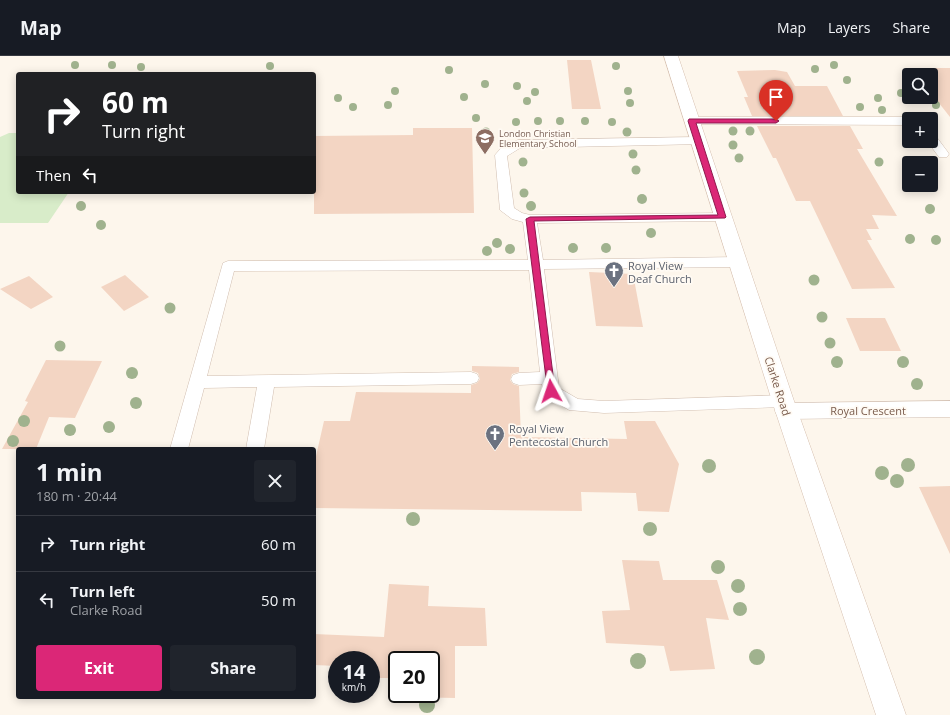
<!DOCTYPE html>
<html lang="en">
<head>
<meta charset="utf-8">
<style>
	:root { --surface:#171b24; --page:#20242c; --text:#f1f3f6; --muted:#9ea1a6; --line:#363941; --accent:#db2777 }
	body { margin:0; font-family:"Open Sans",sans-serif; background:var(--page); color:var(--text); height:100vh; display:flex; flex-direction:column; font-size:15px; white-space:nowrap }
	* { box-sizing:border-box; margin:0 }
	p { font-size:13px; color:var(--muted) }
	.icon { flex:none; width:22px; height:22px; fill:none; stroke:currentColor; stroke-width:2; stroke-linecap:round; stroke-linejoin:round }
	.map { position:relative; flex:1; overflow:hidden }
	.drawer { position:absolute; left:16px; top:391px; width:300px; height:252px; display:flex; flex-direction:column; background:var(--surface); border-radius:4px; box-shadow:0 2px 10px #0003 }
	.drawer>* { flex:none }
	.banner { position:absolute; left:16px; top:16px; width:300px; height:122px; border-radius:4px; box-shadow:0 2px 10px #0003; background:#202124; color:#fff; overflow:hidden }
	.tools { position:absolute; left:902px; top:12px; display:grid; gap:8px }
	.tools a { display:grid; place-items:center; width:36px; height:36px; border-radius:4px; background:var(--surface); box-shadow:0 2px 10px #0003; font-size:20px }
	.speed { position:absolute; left:328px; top:595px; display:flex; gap:8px; font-size:20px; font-weight:700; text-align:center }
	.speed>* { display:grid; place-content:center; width:52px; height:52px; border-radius:50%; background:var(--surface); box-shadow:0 2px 10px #0003; line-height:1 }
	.speed small { font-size:10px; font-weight:400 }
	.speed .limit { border:2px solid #111; border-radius:6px; background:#fff; color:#111 }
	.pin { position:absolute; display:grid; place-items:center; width:34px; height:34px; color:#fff; margin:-41px -17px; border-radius:50% 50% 50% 0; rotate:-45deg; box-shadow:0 0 4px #0007 }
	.pin .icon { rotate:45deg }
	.me { position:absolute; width:44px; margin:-22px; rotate:355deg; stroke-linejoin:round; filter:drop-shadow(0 0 3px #0008) }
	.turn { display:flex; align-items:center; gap:14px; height:84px; padding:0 20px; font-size:18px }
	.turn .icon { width:52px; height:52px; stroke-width:2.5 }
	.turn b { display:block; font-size:28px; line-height:34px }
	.then { display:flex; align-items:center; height:38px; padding:0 20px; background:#0003; gap:8px; font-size:15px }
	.round { display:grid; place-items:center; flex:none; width:42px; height:42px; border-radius:4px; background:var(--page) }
	.head { display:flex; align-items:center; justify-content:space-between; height:68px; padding:0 20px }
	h1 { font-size:24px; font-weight:700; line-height:30px }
	.cta { display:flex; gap:8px; margin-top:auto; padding:8px 20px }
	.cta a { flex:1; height:46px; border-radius:4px; background:var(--accent); color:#fff; font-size:16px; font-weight:700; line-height:46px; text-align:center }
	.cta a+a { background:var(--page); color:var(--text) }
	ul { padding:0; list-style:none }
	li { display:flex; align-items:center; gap:12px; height:56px; padding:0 20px; border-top:1px solid var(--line) }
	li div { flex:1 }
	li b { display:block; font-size:15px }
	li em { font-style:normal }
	header { display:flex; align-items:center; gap:24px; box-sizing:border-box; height:56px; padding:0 20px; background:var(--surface); border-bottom:1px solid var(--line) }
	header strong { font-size:19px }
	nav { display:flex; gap:22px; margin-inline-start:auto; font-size:14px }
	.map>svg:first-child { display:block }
	.green { fill:#d8ecc9 }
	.building { fill:#f3d5c3 }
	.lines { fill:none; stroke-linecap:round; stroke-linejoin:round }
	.service-casing { stroke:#d1beb0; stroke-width:1 }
	.minor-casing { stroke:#d1beb0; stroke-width:1 }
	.secondary-casing { stroke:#d6c0b0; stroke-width:1 }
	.service { fill:#fff; fill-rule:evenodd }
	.minor { fill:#fff; fill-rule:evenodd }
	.secondary { fill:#fff; fill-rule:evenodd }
	.tree { fill:#a0b28e }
	.route { fill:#db2777; stroke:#8e194d }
	.labels { text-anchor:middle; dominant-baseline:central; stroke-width:3.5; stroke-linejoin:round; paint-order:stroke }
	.far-education-label { font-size:9px; fill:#785e54; stroke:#fffaf3; text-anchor:start }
	.worship-label { font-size:11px; fill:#5b616d; stroke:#fffaf3; text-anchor:start }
	.street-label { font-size:11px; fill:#7a5c4d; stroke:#fffaf3 }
</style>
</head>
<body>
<header>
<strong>Map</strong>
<nav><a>Map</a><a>Layers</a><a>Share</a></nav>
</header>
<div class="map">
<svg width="950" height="659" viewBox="0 0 950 659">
	<rect width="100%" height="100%" fill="#fdf6ec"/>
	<path class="green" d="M9,77H18V136H69L48,167H0V81Z"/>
	<path class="building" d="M567,4H591L601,53H572Z
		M910,12H950V61L931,37V19H916Z
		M775,14L787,16L795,30H827L843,60H752L744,41H748L737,15Z
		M757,70H850L863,93H857L897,160L872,159L879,173H866L872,184H867L895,232L852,233L810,145H796L776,102H773Z
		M413,72H472L474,157L314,158V80L413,79Z
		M589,216L633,218L643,271L596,270Z
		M125,219L149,241L124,255L101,231Z
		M29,220L53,241L31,253L0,233Z
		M846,262H885L901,295H860Z
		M46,304L102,305L75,362L49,361L36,393H2L28,346L25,345Z
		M472,310L519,311V316L512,318L510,324L513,328L519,330L521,381L627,383L624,365H655L679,408L669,456L638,455L636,437L581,436L582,455L314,452V409L324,365H350L356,336L471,337V329L477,327L480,323L478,317L472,315Z
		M950,430V498L919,431Z
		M622,504L659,505L663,524H717L729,564L706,562L715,613L670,615L664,590L606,587L602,555L630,554Z
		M389,528L429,530L428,550L485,552L487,590H455V642L410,641V638H431V604H397V622H371V604H337V610L314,609V578L384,581Z"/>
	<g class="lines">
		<g class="service-casing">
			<path id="service" d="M692,61H909L914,63H909V69L688,68L686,65L688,62Z
				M931,78L935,79L947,95L949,98L947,101H939L927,85H931Z
				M698,81L702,82L704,85L702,88L520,92L507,100L514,152L522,157L530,159L723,157L728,158L730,161L728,164L723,165L537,167L543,204L738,201L743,203L745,206L743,209L738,211L544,213L559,332L578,343L604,345L783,339L789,341L792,345L789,349L783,351L604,357L569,354L545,339L542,328L519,329L513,327L511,323L513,319L519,317L540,316L529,214L234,215L207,320L471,316L477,318L479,322L477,326L471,328L274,331L264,393H246L257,331L204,332L188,393H170L223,207L228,205L528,204L523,166L512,163L500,154L495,99L502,91L518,84Z"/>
		</g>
		<g class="minor-casing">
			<path id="minor" d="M950,345V361L786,363L778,361L775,355L778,349L786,347Z"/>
		</g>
		<g class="secondary-casing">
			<path id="secondary" d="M664,0H678L794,345L906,659H876L772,345Z"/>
		</g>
		<use href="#service" class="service"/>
		<use href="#minor" class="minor"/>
		<use href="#secondary" class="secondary"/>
	</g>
	<g class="tree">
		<circle cx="75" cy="9" r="4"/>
		<circle cx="112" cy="9" r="4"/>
		<circle cx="834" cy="9" r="4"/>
		<circle cx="270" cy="10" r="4"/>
		<circle cx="616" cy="10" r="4"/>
		<circle cx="141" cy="11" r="4"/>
		<circle cx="815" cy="13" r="4"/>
		<circle cx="449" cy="14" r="4"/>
		<circle cx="847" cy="24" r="4"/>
		<circle cx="485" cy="28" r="4"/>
		<circle cx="517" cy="30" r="4"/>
		<circle cx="395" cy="35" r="4"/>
		<circle cx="628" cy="35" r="4"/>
		<circle cx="535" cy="36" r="4"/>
		<circle cx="901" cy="37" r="4"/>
		<circle cx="464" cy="41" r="4"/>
		<circle cx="338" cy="42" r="4"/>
		<circle cx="878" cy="42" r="4"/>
		<circle cx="527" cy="45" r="4"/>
		<circle cx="630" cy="47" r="4"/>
		<circle cx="388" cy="49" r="4"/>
		<circle cx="936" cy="49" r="4"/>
		<circle cx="353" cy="51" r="4"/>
		<circle cx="860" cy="51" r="4"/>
		<circle cx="882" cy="54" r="4"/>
		<circle cx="476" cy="62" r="4"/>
		<circle cx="538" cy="65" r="4"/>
		<circle cx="560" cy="65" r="4"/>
		<circle cx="585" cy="65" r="4"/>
		<circle cx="516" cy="66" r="4"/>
		<circle cx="612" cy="66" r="4"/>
		<circle cx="733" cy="75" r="4.5"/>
		<circle cx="750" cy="75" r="4.5"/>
		<circle cx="486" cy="76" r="4.5"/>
		<circle cx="627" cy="76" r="4.5"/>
		<circle cx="733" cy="89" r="4.5"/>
		<circle cx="633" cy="98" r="4.5"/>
		<circle cx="739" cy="102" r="4.5"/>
		<circle cx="523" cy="106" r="4.5"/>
		<circle cx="879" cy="106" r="4.5"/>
		<circle cx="636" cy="114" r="4.5"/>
		<circle cx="524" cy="137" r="4.5"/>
		<circle cx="642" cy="143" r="5"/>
		<circle cx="81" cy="150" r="5"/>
		<circle cx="531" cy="150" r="5"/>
		<circle cx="930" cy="153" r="5"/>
		<circle cx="101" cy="169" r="5"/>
		<circle cx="651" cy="177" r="5"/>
		<circle cx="910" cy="183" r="5"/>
		<circle cx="936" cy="184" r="5"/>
		<circle cx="497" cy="187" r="5"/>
		<circle cx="573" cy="192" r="5"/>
		<circle cx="606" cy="192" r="5"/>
		<circle cx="510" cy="193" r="5"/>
		<circle cx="487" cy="195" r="5"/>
		<circle cx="814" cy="224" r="5.5"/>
		<circle cx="170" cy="252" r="5.5"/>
		<circle cx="822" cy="261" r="5.5"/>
		<circle cx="830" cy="287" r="5.5"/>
		<circle cx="60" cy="290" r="5.5"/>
		<circle cx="837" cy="306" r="6"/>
		<circle cx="903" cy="306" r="6"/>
		<circle cx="132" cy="317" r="6"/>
		<circle cx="917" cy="328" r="6"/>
		<circle cx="136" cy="347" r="6"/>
		<circle cx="24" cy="365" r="6"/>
		<circle cx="109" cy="371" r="6"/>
		<circle cx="70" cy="374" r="6"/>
		<circle cx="13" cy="385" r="6"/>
		<circle cx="908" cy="409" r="7"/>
		<circle cx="709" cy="410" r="7"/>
		<circle cx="882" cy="417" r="7"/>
		<circle cx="897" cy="425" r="7"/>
		<circle cx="413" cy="463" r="7"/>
		<circle cx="650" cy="473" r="7"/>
		<circle cx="718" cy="511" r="7"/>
		<circle cx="738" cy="530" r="7"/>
		<circle cx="740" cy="553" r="7"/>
		<circle cx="757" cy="601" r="8"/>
		<circle cx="638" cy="605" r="8"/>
		<circle cx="427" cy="649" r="8"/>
	</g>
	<path class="route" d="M689,63H776L779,65L776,67H696L726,161L725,162L534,165L555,335L554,338H548L526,163L530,161L718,159L688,65Z"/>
	<defs>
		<g id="school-pin" transform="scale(1)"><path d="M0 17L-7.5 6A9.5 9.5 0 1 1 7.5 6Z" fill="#8d6e63" stroke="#fffaf3"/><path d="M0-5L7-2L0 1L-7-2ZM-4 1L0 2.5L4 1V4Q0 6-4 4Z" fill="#fff"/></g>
		<g id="church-pin" transform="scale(1)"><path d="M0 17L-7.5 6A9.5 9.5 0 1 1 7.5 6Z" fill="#6b7280" stroke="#fffaf3"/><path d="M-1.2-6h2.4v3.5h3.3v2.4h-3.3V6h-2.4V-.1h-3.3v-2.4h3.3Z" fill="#fff"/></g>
	</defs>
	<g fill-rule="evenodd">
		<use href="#school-pin" x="485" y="82"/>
		<use href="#church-pin" x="614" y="215"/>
		<use href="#church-pin" x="495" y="378"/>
	</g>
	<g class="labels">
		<g class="far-education-label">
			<text x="499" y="77">London Christian<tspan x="499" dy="10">Elementary School</tspan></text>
		</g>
		<g class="worship-label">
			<text x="628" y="209">Royal View<tspan x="628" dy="13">Deaf Church</tspan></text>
			<text x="509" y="372">Royal View<tspan x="509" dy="13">Pentecostal Church</tspan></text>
		</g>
		<g class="street-label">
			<text transform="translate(778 330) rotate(72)">Clarke Road</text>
			<text x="868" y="354">Royal Crescent</text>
		</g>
	</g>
</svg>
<div class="tools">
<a><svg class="icon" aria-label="search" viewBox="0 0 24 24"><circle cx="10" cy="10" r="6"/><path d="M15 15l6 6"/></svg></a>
<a>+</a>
<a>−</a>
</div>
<div class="speed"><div>14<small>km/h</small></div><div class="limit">20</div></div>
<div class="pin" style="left:776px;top:65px;background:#d93025"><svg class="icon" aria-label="arrive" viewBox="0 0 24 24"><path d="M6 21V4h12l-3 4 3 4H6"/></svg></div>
<svg class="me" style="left:551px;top:335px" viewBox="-20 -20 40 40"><path d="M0-17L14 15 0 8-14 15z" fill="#db2777" stroke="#fff" stroke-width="4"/></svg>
<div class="banner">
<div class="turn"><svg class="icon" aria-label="right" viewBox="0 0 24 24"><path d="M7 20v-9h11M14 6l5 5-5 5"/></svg><div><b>60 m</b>Turn right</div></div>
<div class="then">Then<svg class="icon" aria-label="left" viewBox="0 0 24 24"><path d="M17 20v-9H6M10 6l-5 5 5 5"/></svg></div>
</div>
<section class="drawer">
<div class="head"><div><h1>1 min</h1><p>180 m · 20:44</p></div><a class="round"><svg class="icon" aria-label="close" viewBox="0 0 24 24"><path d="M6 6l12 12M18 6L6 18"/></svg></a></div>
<ul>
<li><svg class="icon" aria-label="right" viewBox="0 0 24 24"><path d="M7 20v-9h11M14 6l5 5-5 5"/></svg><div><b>Turn right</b></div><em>60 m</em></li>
<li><svg class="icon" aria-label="left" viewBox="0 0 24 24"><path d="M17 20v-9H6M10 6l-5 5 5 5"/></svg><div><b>Turn left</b><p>Clarke Road</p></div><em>50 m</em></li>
</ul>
<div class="cta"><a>Exit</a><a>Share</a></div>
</section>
</div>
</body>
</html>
